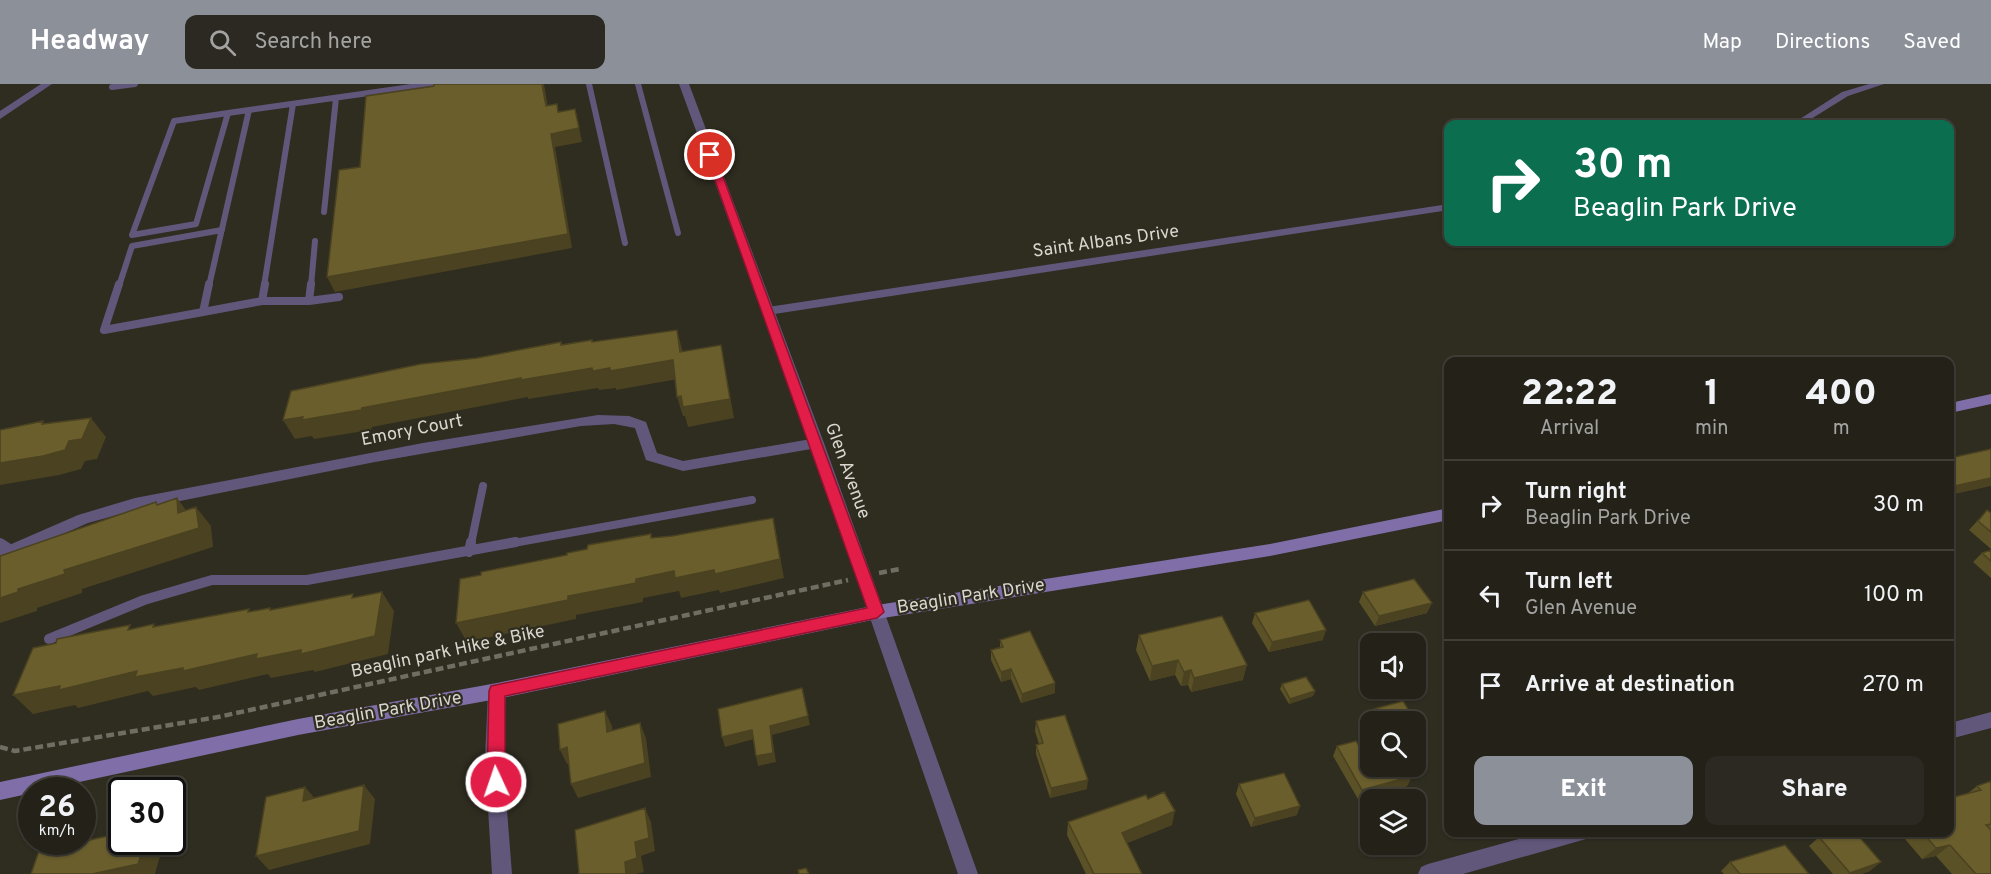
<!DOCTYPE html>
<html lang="en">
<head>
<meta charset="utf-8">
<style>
	:root { --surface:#232118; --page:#2b2921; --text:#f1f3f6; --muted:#a3a3a2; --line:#403e37; --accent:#8c9099 }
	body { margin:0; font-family:Overpass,sans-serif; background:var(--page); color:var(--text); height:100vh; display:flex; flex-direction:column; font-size:22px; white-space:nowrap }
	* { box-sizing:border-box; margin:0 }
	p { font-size:20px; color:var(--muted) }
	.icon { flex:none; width:33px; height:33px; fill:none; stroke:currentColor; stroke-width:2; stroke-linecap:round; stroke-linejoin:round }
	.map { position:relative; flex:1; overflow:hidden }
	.side { position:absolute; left:1444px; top:273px; width:510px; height:480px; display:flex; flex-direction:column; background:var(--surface); border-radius:12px; box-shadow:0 2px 4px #0004,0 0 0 2px var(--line) }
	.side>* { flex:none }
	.guide { position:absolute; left:1444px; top:36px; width:510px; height:126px; border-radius:12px; box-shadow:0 2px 4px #0004,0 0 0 2px var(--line); background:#0b6e4f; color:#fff; overflow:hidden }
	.buttons { position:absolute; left:1360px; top:549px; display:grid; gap:12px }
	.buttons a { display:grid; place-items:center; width:66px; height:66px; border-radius:12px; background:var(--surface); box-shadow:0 2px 4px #0004,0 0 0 2px var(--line); font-size:30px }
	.speed { position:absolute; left:18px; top:693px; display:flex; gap:12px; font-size:30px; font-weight:700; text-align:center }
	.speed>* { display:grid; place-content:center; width:78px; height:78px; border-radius:50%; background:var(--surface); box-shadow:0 2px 4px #0004,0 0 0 2px var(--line); line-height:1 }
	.speed small { font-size:15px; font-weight:400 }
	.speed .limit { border:3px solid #111; border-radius:9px; background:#fff; color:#111 }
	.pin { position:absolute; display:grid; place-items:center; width:51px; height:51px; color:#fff; margin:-26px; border:3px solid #fff; border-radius:50%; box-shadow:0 2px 6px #0007 }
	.me { position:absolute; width:66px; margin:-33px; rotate:357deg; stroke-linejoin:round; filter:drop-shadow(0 0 4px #0008) }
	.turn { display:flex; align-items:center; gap:21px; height:126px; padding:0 30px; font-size:27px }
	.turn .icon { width:78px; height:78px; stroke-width:2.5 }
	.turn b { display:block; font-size:42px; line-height:51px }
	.eta { display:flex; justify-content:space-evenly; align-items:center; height:102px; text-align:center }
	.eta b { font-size:36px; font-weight:800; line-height:42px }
	.primary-button { display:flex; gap:12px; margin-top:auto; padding:12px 30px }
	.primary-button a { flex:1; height:69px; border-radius:12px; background:var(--accent); color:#fff; font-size:24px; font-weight:800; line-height:69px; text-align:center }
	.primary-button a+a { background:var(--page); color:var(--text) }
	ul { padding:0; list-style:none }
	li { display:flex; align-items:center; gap:18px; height:90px; padding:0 30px; border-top:2px solid var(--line) }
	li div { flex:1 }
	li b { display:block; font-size:22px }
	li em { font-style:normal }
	header { display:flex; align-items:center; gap:36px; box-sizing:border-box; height:84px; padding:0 30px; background:var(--accent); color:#fff }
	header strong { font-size:28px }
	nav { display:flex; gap:33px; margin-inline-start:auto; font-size:21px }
	.search { width:420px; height:54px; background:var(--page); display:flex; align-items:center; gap:15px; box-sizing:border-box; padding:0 21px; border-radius:12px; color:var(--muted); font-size:22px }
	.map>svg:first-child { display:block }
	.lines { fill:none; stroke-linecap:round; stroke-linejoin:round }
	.path { stroke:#706e63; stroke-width:4.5; stroke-dasharray:8 4; stroke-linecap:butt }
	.service-far2 { stroke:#61577b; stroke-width:6 }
	.service-far1 { stroke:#61577b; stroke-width:8 }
	.service { stroke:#61577b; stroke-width:10 }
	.minor { fill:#61577b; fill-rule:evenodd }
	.tertiary { fill:#61577b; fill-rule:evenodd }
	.secondary { fill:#7f6ea7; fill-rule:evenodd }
	.wall { fill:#5b5127 }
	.shaded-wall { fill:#4a4220 }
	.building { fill:#6a5e2d; stroke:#4a4220; stroke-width:1.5 }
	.route { fill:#e11d48; stroke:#92132f; stroke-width:1.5 }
	.labels { text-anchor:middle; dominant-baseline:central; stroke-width:4.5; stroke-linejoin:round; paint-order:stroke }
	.street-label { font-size:18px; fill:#d8d6ce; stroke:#2f2c20 }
</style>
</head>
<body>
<header>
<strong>Headway</strong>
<div class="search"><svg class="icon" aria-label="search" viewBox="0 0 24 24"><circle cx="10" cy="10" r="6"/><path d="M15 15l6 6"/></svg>Search here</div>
<nav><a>Map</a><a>Directions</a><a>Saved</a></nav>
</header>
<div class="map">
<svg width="1991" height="790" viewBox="0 0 1991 790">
	<rect width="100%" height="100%" fill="#2f2c20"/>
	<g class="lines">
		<path class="path" d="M879,489L900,485
			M0,663L15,667L218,633L848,496"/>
		<path class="service-far2" d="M589,0L625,159
			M638,0L678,149
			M112,3L135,0
			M228,29L196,140L132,151L174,37Z
			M228,29L249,26
			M324,128L336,14
			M119,202L132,162L222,146
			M209,202L249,26L432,0
			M264,202L293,20
			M311,202L315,157"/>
		<path class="service-far1" d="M119,200L104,246L203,228
			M209,200L203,228L262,217H309L339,213
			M262,217L265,200
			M309,217L311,200
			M471,460L483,402
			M508,460L752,416"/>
		<path class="service" d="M0,459L11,466
			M469,468L471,458
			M49,555L144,516L212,496H307L516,458"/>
		<path class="minor" d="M41,0H52L0,35V27Z
			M1869,0H1884L1848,12L1803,40H1792L1842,8Z
			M1449,120V126L768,231L762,227L768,223Z
			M598,331L629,332L646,338L657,369L683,377L817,354L824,359L817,364L683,387L646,376L635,344L614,340L581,342L375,378L135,426L88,439L0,478V465L78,431L135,414L423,359Z
			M497,599L503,602L506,607L503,675L512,790H492L485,675L488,607L491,602Z
			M1991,628V644L1950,655V639Z
			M1544,748H1589L1586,755L1579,757L1463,790H1418L1421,783L1428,780Z"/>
		<path class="tertiary" d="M679,0H689L824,359L978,790H958L810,359Z"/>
		<path class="secondary" d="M1991,310V320L1950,329V319Z
			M1449,424V436L1270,472L877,535L497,615L298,651L42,706H32V709L0,716V698L298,635L497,599L877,521L1270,460Z"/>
	</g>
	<path class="wall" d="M1987,426L1991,429V465L1969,446Z
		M1991,466V494L1973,478L1982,469Z
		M1363,508L1427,529L1375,542L1359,518Z
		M1255,529L1323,556L1269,568L1252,539Z
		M1139,551L1243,596L1191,608L1188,601L1181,602L1175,591L1150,597L1136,566Z
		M1000,556L1055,609L1021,619L1011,595L1001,598L991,576V566L1000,563Z
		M1371,562V578L1367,572Z
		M1282,600L1315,607L1313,612L1289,620L1280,605Z
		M1374,625L1416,638H1372L1370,635Z
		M1036,637L1087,705L1050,714L1036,670V661L1039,660L1035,647Z
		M1337,662L1363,668L1412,692L1407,702L1358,715L1333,672Z
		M1991,697V790H1952L1936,772L1922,775L1899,748H1950L1967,710L1977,702Z
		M1239,700L1297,731L1251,743L1236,710Z
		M1148,715L1172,741L1127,759L1142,790H1086L1067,751L1068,738Z
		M1819,753L1870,787L1861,790H1833L1809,762Z
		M1730,778L1809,790H1724L1721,787Z"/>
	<path class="shaded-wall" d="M542,0H544L550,35L546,22Z
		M575,25L582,58L555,63L572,164L335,208L327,193L551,50Z
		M677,246L682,265L685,287L680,268Z
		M721,261L734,334L688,343L685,332H683L677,313Z
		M673,276L678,295L616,306V304L599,306L598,304L528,315V313L372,343L371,346L314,355L312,352L295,355L283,336L362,324L521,294L592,284Z
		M91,334L106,353L97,375L85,377L81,385L59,391L0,401V379Z
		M1991,394V402L1950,411V403Z
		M177,414L191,433L196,423L211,442L213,463L82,505V509L37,524V527L0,539V514L64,486L178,429Z
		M773,434L784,494L720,509L719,506L681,514L679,507L643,514V518L576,531V535L467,558L456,539L568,512L636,495Z
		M382,508L394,527L388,570L315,588L313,586L271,594L268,590L199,606L196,603L153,612L148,607L78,624L75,621L33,630L13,611L137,587L183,584Z
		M1432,519L1427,529L1375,542L1379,532Z
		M1326,546L1323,556L1269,568L1272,558Z
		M1178,576L1175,591L1150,597L1152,582Z
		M1247,581L1243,596L1191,608L1194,594Z
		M1011,585V595L1001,598V588Z
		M1191,586L1188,601L1181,602L1184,588Z
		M1055,599V609L1021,619L1022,610Z
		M1315,607L1313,612L1289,620L1290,615Z
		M605,627L612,642L614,662L607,648Z
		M808,632L810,641L772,651L776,678L758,682L756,672L770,642Z
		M640,639L646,654L651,693L578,714L571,700Z
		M1420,644L1416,653V645Z
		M752,646L754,655L725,663L722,653Z
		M567,663L575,677L567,680L560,666Z
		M1412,692L1407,702L1358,715L1362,706Z
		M1088,696L1087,705L1050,714L1051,704Z
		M364,701L375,715L370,760L269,786L256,772Z
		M305,703L317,717H303Z
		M1300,722L1297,731L1251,743L1255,734Z
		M645,724L651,738L655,767L641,772L644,788L636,790H626L625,778L635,758Z
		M1175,727L1172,741L1120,762L1122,749Z
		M145,758H164L155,790H92Z
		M1950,761L1936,772L1922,775L1936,764Z
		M1881,778L1870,787L1861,790H1848L1850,789Z"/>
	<path class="building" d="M434,0H542L546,22L557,20L558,28L575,25L579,44L551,50L568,150L327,193L339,86L360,83L366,12L434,2Z
		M677,246L680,268L721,261L730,315L683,323L681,312L677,313L673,276L610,287V284L593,287L592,284L521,296V294L362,324L361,326L302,336L303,333L283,336L291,307L421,280L477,274L561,258V261L592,256V258Z
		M91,334L82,355L69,357L65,366L43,372L0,379V346L43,337L42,340Z
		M1991,365V394L1950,403V374Z
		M177,414L178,429L196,423L199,444L64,486L65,490L18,505V508L0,514V472L156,418L157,421Z
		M1987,426L1991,429V448L1978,437Z
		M773,434L780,475L715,490L714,486L675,494L674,487L636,495V499L568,512V516L456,539L460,495L481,491V488L567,471V469L587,465L588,461L616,456L651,450V454L672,452Z
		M1991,466V477L1982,469Z
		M1414,495L1432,519L1379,532L1363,508Z
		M382,508L375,552L301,570V566L256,575L257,570L183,587V584L135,593L137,587L59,606L60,602L13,611L33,564L56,559L57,555L130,541L128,546L154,540L153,543L249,525L248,528L270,524V526L353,510L352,514Z
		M1309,516L1326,546L1272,558L1255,529Z
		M1222,532L1247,581L1194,594L1191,586L1184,588L1178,576L1152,582L1139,551Z
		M1030,547L1055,599L1022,610L1011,585L1001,588L991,566L1003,563L1000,556Z
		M1950,548L1954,552L1950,554Z
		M1398,555L1401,560H1380Z
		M1306,593L1315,607L1290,615L1282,600Z
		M802,604L808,632L770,642L773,669L756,672L752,646L722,653L718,625Z
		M1403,617L1416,638H1382L1374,625Z
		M605,627L607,648L640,639L645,679L571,700L567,663L560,666L558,640Z
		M1065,631L1088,696L1051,704L1036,661L1043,659L1036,637Z
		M1416,638L1420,644L1416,645Z
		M1356,657L1363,668L1371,666V682H1406L1412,692L1362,706L1337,662Z
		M1284,689L1300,722L1255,734L1239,700Z
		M1991,697V740L1986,741L1991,746V790H1976L1950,761L1936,764L1922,748H1950V714L1981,706L1977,702Z
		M364,701L359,747L256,772L266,713L305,703L303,717Z
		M1164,708L1175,727L1122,749L1142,790H1094L1068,738L1146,711L1148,715Z
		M645,724L649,754L635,758L637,774L625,778L626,790H579L575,746Z
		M1832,748H1855L1881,778L1850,789L1819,753Z
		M122,749V758H145L138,780L92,790H31L39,767Z
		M1785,761L1809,790H1740L1730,778Z
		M806,784L809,790H799L798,786Z"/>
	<path class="route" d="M710,68L715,71L884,528L877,534L505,612V698L502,703L496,706L490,703L487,698L489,607L491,602L867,524L706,71Z"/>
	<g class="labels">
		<g class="street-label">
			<text transform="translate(1106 158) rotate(-8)">Saint Albans Drive</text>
			<text transform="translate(412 347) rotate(-11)">Emory Court</text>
			<text transform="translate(847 387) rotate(70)">Glen Avenue</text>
			<text transform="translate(971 513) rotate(-9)">Beaglin Park Drive</text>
			<text transform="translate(448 568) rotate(-12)">Beaglin park Hike &amp; Bike</text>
			<text transform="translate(388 627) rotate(-10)">Beaglin Park Drive</text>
		</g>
	</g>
</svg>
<div class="buttons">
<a><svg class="icon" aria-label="sound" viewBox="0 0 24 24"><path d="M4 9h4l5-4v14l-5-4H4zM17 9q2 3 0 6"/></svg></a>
<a><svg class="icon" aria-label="search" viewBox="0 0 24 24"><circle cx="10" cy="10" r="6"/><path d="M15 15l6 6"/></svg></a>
<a><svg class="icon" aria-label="layers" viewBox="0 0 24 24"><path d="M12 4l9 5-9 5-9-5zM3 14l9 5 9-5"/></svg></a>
</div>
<div class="speed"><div>26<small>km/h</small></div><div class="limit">30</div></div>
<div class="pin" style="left:710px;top:71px;background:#d93025"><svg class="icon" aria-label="arrive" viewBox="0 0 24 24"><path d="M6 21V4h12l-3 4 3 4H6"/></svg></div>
<svg class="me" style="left:496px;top:698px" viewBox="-20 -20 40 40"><circle r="17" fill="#e11d48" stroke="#fff" stroke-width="3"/><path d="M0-11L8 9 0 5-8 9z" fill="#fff"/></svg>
<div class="guide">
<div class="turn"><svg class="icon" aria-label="right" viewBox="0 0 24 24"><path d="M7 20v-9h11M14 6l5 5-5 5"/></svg><div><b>30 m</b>Beaglin Park Drive</div></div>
</div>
<section class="side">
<div class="eta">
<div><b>22:22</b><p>Arrival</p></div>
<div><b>1</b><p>min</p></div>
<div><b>400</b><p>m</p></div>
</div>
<ul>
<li><svg class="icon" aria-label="right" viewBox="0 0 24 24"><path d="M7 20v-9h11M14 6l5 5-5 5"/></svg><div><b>Turn right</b><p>Beaglin Park Drive</p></div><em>30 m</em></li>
<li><svg class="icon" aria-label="left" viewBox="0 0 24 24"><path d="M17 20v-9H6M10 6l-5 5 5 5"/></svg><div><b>Turn left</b><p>Glen Avenue</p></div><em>100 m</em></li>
<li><svg class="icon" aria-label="arrive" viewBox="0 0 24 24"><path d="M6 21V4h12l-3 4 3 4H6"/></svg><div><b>Arrive at destination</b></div><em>270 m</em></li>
</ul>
<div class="primary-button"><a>Exit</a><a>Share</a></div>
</section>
</div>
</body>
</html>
